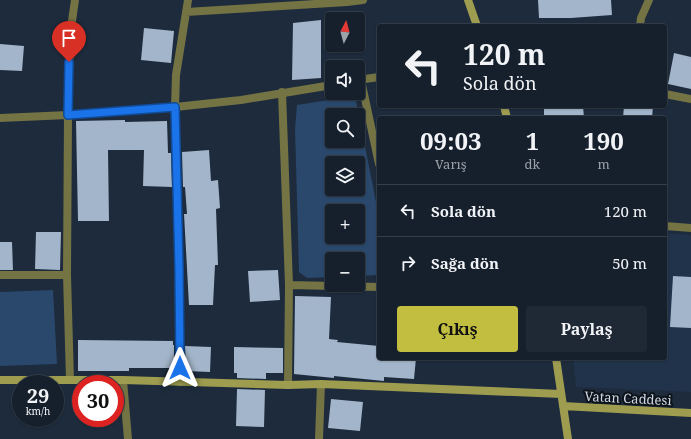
<!DOCTYPE html>
<html lang="tr">
<head>
<meta charset="utf-8">
<style>
	:root { --surface:#16202d; --page:#1f2835; --text:#f1f3f6; --muted:#9ea3aa; --line:#353e49; --accent:#c1be40 }
	body { margin:0; font-family:"Noto Serif",serif; background:var(--page); color:var(--text); height:100vh; display:flex; flex-direction:column; font-size:15px; white-space:nowrap }
	* { box-sizing:border-box; margin:0 }
	p { font-size:13px; color:var(--muted) }
	.icon { flex:none; width:22px; height:22px; fill:none; stroke:currentColor; stroke-width:2; stroke-linecap:round; stroke-linejoin:round }
	.map { position:relative; flex:1; overflow:hidden }
	.side { position:absolute; left:377px; top:116px; width:290px; height:244px; display:flex; flex-direction:column; background:var(--surface); border-radius:4px; box-shadow:0 1px 3px #0004,0 0 0 1px var(--line) }
	.side>* { flex:none }
	.hud { position:absolute; left:377px; top:24px; width:290px; height:84px; border-radius:4px; box-shadow:0 1px 3px #0004,0 0 0 1px var(--line); background:#16202d; color:var(--text); overflow:hidden }
	.needle { width:26px; rotate:6deg }
	.controls { position:absolute; left:325px; top:12px; display:grid; gap:8px }
	.controls a { display:grid; place-items:center; width:40px; height:40px; border-radius:4px; background:var(--surface); box-shadow:0 1px 3px #0004,0 0 0 1px var(--line); font-size:20px }
	.speed { position:absolute; left:12px; top:375px; display:flex; gap:8px; font-size:20px; font-weight:700; text-align:center }
	.speed>* { display:grid; place-content:center; width:52px; height:52px; border-radius:50%; background:var(--surface); box-shadow:0 1px 3px #0004,0 0 0 1px var(--line); line-height:1 }
	.speed small { font-size:10px; font-weight:400 }
	.speed .limit { border:6px solid #d22; background:#fff; color:#111 }
	.pin { position:absolute; display:grid; place-items:center; width:34px; height:34px; color:#fff; margin:-41px -17px; border-radius:50% 50% 50% 0; rotate:-45deg; box-shadow:0 0 4px #0007 }
	.pin .icon { rotate:45deg }
	.me { position:absolute; width:44px; margin:-22px; rotate:0deg; stroke-linejoin:round; filter:drop-shadow(0 0 3px #0008) }
	.turn { display:flex; align-items:center; gap:14px; height:84px; padding:0 20px; font-size:18px }
	.turn .icon { width:52px; height:52px; stroke-width:2.5 }
	.turn b { display:block; font-size:28px; line-height:34px }
	.eta { display:flex; justify-content:space-evenly; align-items:center; height:68px; text-align:center }
	.eta b { font-size:24px; font-weight:700; line-height:28px }
	.action { display:flex; gap:8px; margin-top:auto; padding:8px 20px }
	.action a { flex:1; height:46px; border-radius:4px; background:var(--accent); color:#111; font-size:16px; font-weight:700; line-height:46px; text-align:center }
	.action a+a { background:var(--page); color:var(--text) }
	ul { padding:0; list-style:none }
	li { display:flex; align-items:center; gap:12px; height:52px; padding:0 20px; border-top:1px solid var(--line) }
	li div { flex:1 }
	li b { display:block; font-size:15px }
	li em { font-style:normal }
	.map>svg:first-child { display:block }
	.built { fill:#21334a }
	.green { fill:#2a486b; fill-rule:evenodd }
	.building { fill:#a3b5ca }
	.lines { fill:none; stroke-linecap:round; stroke-linejoin:round }
	.street { stroke:#747344; stroke-width:8 }
	.secondary { stroke:#9e9c4f; stroke-width:8 }
	.route-casing { stroke:#114b97; stroke-width:10 }
	.route { stroke:#1a73e8; stroke-width:7 }
	.labels { text-anchor:middle; dominant-baseline:central; stroke-width:4; stroke-linejoin:round; paint-order:stroke }
	.street-label { font-size:13px; fill:#d0d9e4; stroke:#0d131a }
</style>
</head>
<body>
<div class="map">
<svg width="691" height="439" viewBox="0 0 691 439">
	<rect width="100%" height="100%" fill="#1d2b3c"/>
	<path class="built" d="M665,233L691,235V392L576,387L573,358H665Z"/>
	<path class="green" d="M355,96L379,217V275L358,276V259H332V277L307,278L299,272L295,129L297,105ZM332,115H358V141H332ZM332,163H358V189H332ZM332,211H358V237H332Z
		M53,290L57,364L0,366V292Z"/>
	<path class="building" d="M538,0H611L612,15L571,18H539Z
		M321,20V78L292,80L293,23Z
		M144,28L174,31L171,63L141,60Z
		M0,44L24,46L22,71L0,70Z
		M674,53L691,57V89L668,84Z
		M544,106H583L584,118H544Z
		M624,106H653L652,118H623Z
		M125,120V122L167,121L168,153H171L172,187L143,186L144,150H108L109,221H78L76,121Z
		M209,150L211,181L218,180L220,208L216,209L218,265H215L213,305H189L184,214H187L185,187H183L182,152Z
		M36,232H61L60,270L35,269Z
		M0,242H12L13,270H0Z
		M278,270L280,300L250,302L248,271Z
		M673,276L691,277V328L670,327Z
		M295,296L331,297L329,339L338,340L337,342L379,346V358H416L414,379L384,377V381L334,376V378L294,374Z
		M78,340L173,341V345H174V368H129V371H78Z
		M185,346L211,347L210,372L186,371Z
		M234,347L283,348V373H266V379L237,378V373H234Z
		M237,389L265,390L264,427L236,426Z
		M331,399L363,402L360,431L328,428Z"/>
	<g class="lines">
		<path class="street" d="M186,12L347,2L363,0
			M640,26L641,18L649,0
			M358,80L379,77
			M361,80L379,164
			M282,92L289,285L288,385
			M665,94L691,99
			M0,118L68,115L175,107L241,100L332,85
			M665,226L691,228
			M0,275H67
			M289,285L379,287
			M70,380L67,275L68,115L70,35L75,0
			M123,380L128,439
			M180,382L179,267L175,107L176,75L188,0
			M319,439L321,384"/>
		<path class="secondary" d="M468,0L477,26
			M504,106L507,118
			M556,358L568,439
			M0,380H123L288,385L321,384L561,394
			M563,406L691,413"/>
	</g>
	<g class="lines">
		<g class="route-casing">
			<path id="route" d="M69,62L68,115L175,107L179,268L180,368"/>
		</g>
		<use href="#route" class="route"/>
	</g>
	<g class="labels">
		<g class="street-label">
			<text transform="translate(628 398) rotate(3)">Vatan Caddesi</text>
		</g>
	</g>
</svg>
<div class="controls">
<a><svg class="needle" viewBox="-14 -14 28 28"><path d="M0-13l5 13h-10z" fill="#e53935"/><path d="M0 13l5-13h-10z" fill="#9ea3aa"/></svg></a>
<a><svg class="icon" aria-label="sound" viewBox="0 0 24 24"><path d="M4 9h4l5-4v14l-5-4H4zM17 9q2 3 0 6"/></svg></a>
<a><svg class="icon" aria-label="search" viewBox="0 0 24 24"><circle cx="10" cy="10" r="6"/><path d="M15 15l6 6"/></svg></a>
<a><svg class="icon" aria-label="layers" viewBox="0 0 24 24"><path d="M12 4l9 5-9 5-9-5zM3 14l9 5 9-5"/></svg></a>
<a>+</a>
<a>−</a>
</div>
<div class="speed"><div>29<small>km/h</small></div><div class="limit">30</div></div>
<div class="pin" style="left:69px;top:62px;background:#d93025"><svg class="icon" aria-label="arrive" viewBox="0 0 24 24"><path d="M6 21V4h12l-3 4 3 4H6"/></svg></div>
<svg class="me" style="left:180px;top:368px" viewBox="-20 -20 40 40"><path d="M0-17L14 15 0 8-14 15z" fill="#1a73e8" stroke="#fff" stroke-width="4"/></svg>
<div class="hud">
<div class="turn"><svg class="icon" aria-label="left" viewBox="0 0 24 24"><path d="M17 20v-9H6M10 6l-5 5 5 5"/></svg><div><b>120 m</b>Sola dön</div></div>
</div>
<section class="side">
<div class="eta">
<div><b>09:03</b><p>Varış</p></div>
<div><b>1</b><p>dk</p></div>
<div><b>190</b><p>m</p></div>
</div>
<ul>
<li><svg class="icon" aria-label="left" viewBox="0 0 24 24"><path d="M17 20v-9H6M10 6l-5 5 5 5"/></svg><div><b>Sola dön</b></div><em>120 m</em></li>
<li><svg class="icon" aria-label="right" viewBox="0 0 24 24"><path d="M7 20v-9h11M14 6l5 5-5 5"/></svg><div><b>Sağa dön</b></div><em>50 m</em></li>
</ul>
<div class="action"><a>Çıkış</a><a>Paylaş</a></div>
</section>
</div>
</body>
</html>
